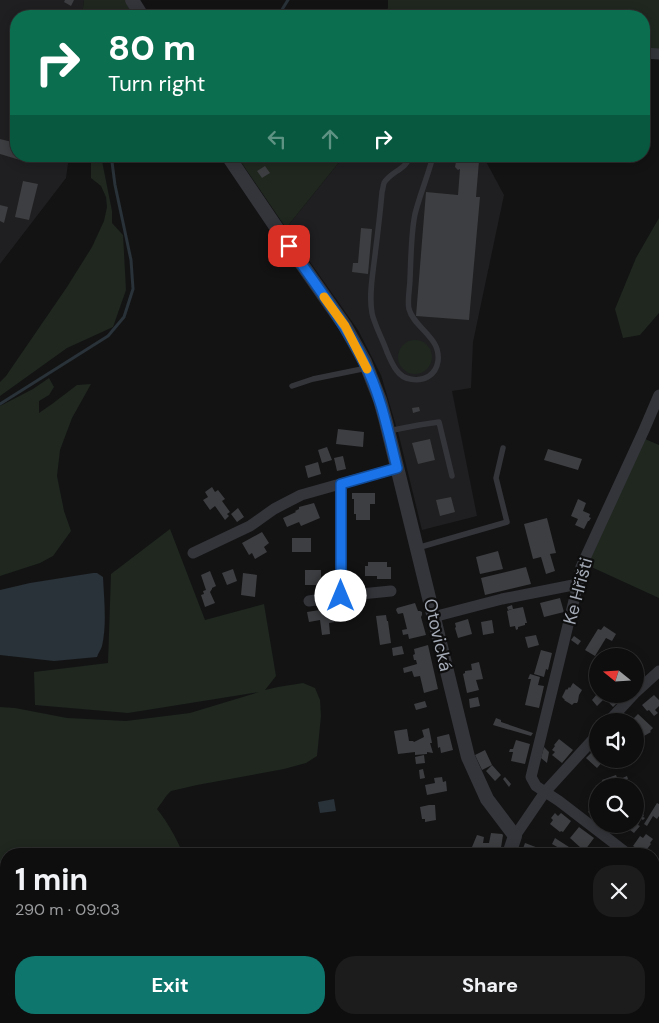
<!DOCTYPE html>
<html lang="en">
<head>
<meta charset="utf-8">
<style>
	:root { --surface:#0e0e0f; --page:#1c1c1d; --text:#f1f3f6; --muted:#9b9c9e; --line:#2e2e2f; --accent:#0f766e }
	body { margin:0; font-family:"DM Sans",sans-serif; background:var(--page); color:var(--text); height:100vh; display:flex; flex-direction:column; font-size:19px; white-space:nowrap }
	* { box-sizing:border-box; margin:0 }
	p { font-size:16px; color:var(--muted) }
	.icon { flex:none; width:28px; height:28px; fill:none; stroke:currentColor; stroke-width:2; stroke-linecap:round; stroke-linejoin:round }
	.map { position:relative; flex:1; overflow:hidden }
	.sheet { position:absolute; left:0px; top:848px; width:660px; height:176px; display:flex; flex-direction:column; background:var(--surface); border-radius:20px 20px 0 0; box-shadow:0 2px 12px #0003,0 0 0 1px var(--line) }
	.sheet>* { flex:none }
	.guide { position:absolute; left:10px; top:10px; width:640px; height:152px; border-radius:20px; box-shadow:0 2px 12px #0003,0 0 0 1px var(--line); background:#0b6e4f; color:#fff; overflow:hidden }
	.needle { width:32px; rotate:288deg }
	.controls { position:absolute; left:589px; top:648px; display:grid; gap:10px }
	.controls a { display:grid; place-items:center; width:55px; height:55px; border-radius:50%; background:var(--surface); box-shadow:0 2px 12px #0003,0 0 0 1px var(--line); font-size:25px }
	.pin { position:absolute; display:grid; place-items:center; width:42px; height:42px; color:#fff; margin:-21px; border-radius:10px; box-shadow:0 2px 8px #0006 }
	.me { position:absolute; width:55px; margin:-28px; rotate:0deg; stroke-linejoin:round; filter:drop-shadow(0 0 4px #0008) }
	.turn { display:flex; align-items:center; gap:18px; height:105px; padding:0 15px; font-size:22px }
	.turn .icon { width:65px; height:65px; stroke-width:2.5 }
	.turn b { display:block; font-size:35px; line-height:42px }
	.lanes { display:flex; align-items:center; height:48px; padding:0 15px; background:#0003; justify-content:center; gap:25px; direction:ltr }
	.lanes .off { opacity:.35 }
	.round { display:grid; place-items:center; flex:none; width:52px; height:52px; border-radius:20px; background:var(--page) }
	.summary { display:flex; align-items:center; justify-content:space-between; height:85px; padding:0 15px }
	h1 { font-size:30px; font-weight:700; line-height:38px }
	.button { display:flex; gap:10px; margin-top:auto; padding:10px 15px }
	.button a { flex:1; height:58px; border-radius:20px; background:var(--accent); color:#fff; font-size:20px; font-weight:700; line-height:58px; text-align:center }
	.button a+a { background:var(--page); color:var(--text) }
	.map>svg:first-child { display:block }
	.built { fill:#1f1f21 }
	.green { fill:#1f271f }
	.water { fill:#293238 }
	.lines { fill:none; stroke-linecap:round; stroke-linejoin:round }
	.stream { stroke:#293238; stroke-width:3 }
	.building { fill:#3d3e41 }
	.service { stroke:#34353a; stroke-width:5.5 }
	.minor { stroke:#34353a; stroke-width:11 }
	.tertiary { stroke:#34353a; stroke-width:14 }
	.route-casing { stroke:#114b97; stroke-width:12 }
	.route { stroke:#1a73e8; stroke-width:9 }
	.slow { stroke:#f59e0b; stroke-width:9 }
	.labels { text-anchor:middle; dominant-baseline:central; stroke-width:4.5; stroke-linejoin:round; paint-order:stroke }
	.street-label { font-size:18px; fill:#a4aab5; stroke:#0e0e0f }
</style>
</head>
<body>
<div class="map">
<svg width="659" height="1023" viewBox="0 0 659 1023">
	<rect width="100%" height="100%" fill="#131314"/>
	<path class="built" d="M0,0H84L82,16H16V156H69L66,178L0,264Z
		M344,156H483L504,195L473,342L471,388L452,391L477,516L422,530L399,436L381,375L358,330L286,228Z"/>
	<path class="green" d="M84,0H125L133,16H82Z
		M388,0H659V58L644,46V16H383L388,8Z
		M91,156H101L112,211V223L123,235L126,290L113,327L67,348L0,396V382L6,376L67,287L92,247L104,221L107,207L106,197L101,186L91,178Z
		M237,156H344L286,228Z
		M659,218V313L640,335L623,338L615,309L636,258Z
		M398 357a17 17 0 1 1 34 0a17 17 0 1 1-34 0Z
		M49,378L54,387L49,395L39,401V413L52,404L77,385L91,384L72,418L60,450L57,476L64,511L71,531L53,556L40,563L0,576V406L33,389Z
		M645,439L659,445V598L587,565Z
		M170,529L205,620L264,604L276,676L265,690L278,687L303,683L315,688L320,700L321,716L317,756L306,763L284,769L197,785L171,791L167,795L157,809C168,823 176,837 183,854H6V871L0,869V707L15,708L67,718L126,721L190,713L259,692L128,713L35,705L34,672L108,663L111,574Z
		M6,922V958L0,951V923Z
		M66,1018H162V1023H72Z"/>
	<path class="water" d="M93,573H97L103,577C104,599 107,624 102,646C101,650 98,653 97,657L54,661L0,655V590L30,583Z
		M334,799L336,811L320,813L318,802Z
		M209,1018H235L234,1023H211Z"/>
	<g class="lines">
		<path class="stream" d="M278,16L288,0
			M0,404L108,336L124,317L133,289L131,260L115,185L112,162L114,156"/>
	</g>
	<path class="building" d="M65,0H74L71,6L64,2Z
		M0,139L16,143V156H21L20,160L0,154Z
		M458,160L479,161L476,197H480L469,320L416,316L426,192L458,195L460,169L458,170L455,167L456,162Z
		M265,166L270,173L262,178L257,171Z
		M23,181L38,184L29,220L15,217Z
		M0,205L8,207L4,223L0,221Z
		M361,228L372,229L368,274L352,272L353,263H358Z
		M419,407L420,411L413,413L412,408Z
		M338,429L364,432L363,447L336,444Z
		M430,439L435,460L418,464L412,443Z
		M327,447L332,460L322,463L318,450Z
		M548,449L582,459L578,470L544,460Z
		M343,456L346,469L337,471L334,458Z
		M318,462L321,474L308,478L305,466Z
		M212,487L215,492L218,490L225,499L222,501L230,512L227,514L229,516L225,520L215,506L210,510L203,500L208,497L205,492Z
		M352,493H375V504H370V520H356V514H354V499H352Z
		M451,497L455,512L440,516L436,500Z
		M578,499L586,503L583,511L590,514L589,517L591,518L589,521H588L584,529L575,525L578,519L571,516Z
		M314,503L320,518L301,526L299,522L287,527L283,518L296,512L295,511L299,509V507Z
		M238,508L244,517L237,522L231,514Z
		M547,518L556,553L550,554L555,571L546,574L541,557L533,559L524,524Z
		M262,532L269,543L264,547L267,552L255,559L252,553L249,555L242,543Z
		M292,538H311V552H292Z
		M498,551L503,569L480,574L476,557Z
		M368,562H387V567H391V579H377V576H365V566H368Z
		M526,567L531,584L485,595L481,578Z
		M233,569L237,581L227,585L222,573Z
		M305,570H321V581H318V585H305Z
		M210,571L216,586L212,588V589L210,592L215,603L205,607L201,595L204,594L203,591L206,590L201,575Z
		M243,573L257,575L255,597L241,595Z
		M560,598L564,612L544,617L540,603Z
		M415,603L418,611H420L422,612V615L421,617L426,635L409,639L408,634L403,635L402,630L407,629L403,613L398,614L396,610L397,608Z
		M512,605L513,609L523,607L527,623H525V625L518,627V629L516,630L515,626L510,627L507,611L512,609L508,610L507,607Z
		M345,606L346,620L329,623L330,634L322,635L320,620L309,622L307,612Z
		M386,615L387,621H388L391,643L380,645L376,616Z
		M468,619L472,634L458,638L455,628L456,627L455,623Z
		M492,620L494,633L483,635L481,622Z
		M604,626L616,634L612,641L606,638L595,656L585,650L598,629L601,630Z
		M536,635L539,645L528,648L525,637Z
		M574,636L581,641L578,645L571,640Z
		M428,645L438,689L424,693L420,676L414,677L412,671L404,673L403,668L417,664L416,660H414L413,655L415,654L414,649Z
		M402,646L404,654L393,656L392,648Z
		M541,650L552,653L548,670L546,669L544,677L534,674Z
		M479,662L483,679L476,680L479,690L467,693L463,674L465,673V671L472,670L471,664Z
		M530,674L540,677L538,685L544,686L539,708L525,705L531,679H528Z
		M573,683L582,690L579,695L578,701L577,703H574L572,705L564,700H565L562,697L566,689L567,690L569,687L570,688Z
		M597,694L603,700L597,706L592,700Z
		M604,694H626L613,707L602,695Z
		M654,695L659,700V706L655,710L658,713L654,716L649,710L647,711L642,705Z
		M478,697L480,706L470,708L469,699Z
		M425,701L427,707L416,710L414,704Z
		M638,714L653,728L650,731L651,732L644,736L638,731L635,734V721H631Z
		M496,718L501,720V722L533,733L531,736L493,725Z
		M429,728L432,743H430L433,753L427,752V754L415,755V752L398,754L394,731L407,729L409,741H413L414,742L424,737L422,730Z
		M449,734L453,750L441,753L440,747L438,748L437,737Z
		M559,739L573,750L562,763L552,755L555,752L552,750L555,746L554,745Z
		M516,740L530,744L525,764L511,761L513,752H509L510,749H513Z
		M598,746V759H605L597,768L586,758Z
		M544,747L549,752L547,763L541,758Z
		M485,750L492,765L501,775L495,781L486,771L492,765L482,770L475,755Z
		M424,755L425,763L416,764L415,757Z
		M423,769L425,778L420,779L419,770Z
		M616,775L618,780L627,776L628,779L609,786H604L602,780Z
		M442,777L443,782L446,781L447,791L427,795L425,785L435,783L434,778Z
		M505,777L511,784L509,787L503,779Z
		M598,799V819L588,812L592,807L590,806L592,804L593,805Z
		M657,803L659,804V816L657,819L653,816L647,826L644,824Z
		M429,805H435L436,820L425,822V819H422L420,807Z
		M635,808L644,815L643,817L645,818L643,820L641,819L638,825L640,826L634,833L626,827L628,824H635Z
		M555,813L558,816L561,813L571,821L563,832L561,831L560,832L550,824L553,820L551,818Z
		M579,827L594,838L585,850L581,847V848L570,838Z
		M491,833L502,834L503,835L500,854H479L480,850L472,847L477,835L484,837L483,843H489Z
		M646,834L653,839L650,843L651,844L644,853L633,846L640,836L643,838Z
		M555,838L572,849L569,854H558L559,848L552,844Z
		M525,843L541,849L539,854H521Z
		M365,1018H380L378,1023H364Z
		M390,1018H401L400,1023H388Z
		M569,1018H587L585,1023H567Z"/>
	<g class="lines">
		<path class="service" d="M410,156C407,169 390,172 384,183C383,186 383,189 382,192C380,216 377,239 374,263C372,279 369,297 372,313C374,324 383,340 387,352C392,363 397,377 410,379C424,382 436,375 438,361C441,337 414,328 409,309C407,300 410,288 410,279C411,259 411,233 415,214C420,194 428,176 433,156
			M292,386L313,379L367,368
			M388,431L419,425L439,422L452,476
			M417,548L507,522L496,478L503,448"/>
		<path class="minor" d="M644,53L659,54
			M341,484V596
			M193,553L250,526L274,509L301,495L397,468
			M309,601L341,596L391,591
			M433,617L502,599L578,584
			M635,693L659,671
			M609,721L634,694
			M515,836L545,792L598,734
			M628,854L559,801L536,786L531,777L578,584L581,567L644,430L659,395
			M654,873L659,877
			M654,931L658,935L659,945
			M654,964L659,946
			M533,1018L539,1023
			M458,1023L459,1018
			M596,1023L598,1018"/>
		<path class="tertiary" d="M132,0L142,16
			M228,156L278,230L345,326L365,362L380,400L386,422L468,757L487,799L515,836L509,854
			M432,1023L440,1018"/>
	</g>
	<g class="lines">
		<g class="route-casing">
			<path id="route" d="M289,246C315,284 344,321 364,362C381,395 388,432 397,468L341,484V596"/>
		</g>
		<use href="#route" class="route"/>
		<path class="slow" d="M324,297L345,326L367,369"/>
	</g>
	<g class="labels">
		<g class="street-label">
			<text transform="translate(578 591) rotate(-75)">Ke Hřišti</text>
			<text transform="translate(438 635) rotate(77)">Otovická</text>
		</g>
	</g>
</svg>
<div class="controls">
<a><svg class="needle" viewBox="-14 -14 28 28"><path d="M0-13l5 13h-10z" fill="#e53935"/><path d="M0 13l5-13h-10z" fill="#9b9c9e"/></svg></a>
<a><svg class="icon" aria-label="sound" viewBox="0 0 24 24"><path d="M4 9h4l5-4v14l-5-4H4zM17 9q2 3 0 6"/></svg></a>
<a><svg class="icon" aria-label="search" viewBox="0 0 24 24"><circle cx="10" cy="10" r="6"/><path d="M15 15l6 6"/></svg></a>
</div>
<div class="pin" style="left:289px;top:246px;background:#d93025"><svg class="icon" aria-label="arrive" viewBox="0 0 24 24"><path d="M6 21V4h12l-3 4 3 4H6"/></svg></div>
<svg class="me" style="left:341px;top:596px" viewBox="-20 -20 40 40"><circle r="19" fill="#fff"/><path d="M0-13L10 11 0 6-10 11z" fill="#1a73e8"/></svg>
<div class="guide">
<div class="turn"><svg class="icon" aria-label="right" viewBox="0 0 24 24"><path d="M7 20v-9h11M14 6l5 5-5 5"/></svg><div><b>80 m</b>Turn right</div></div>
<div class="lanes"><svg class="icon off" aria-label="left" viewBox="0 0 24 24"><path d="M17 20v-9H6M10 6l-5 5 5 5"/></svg><svg class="icon off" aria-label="ahead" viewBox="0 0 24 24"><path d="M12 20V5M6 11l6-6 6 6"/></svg><svg class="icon" aria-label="right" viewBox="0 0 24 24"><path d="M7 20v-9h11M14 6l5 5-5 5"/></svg></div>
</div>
<section class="sheet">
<div class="summary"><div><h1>1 min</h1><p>290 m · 09:03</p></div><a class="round"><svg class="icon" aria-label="close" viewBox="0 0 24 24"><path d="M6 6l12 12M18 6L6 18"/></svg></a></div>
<div class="button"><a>Exit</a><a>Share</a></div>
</section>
</div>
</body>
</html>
